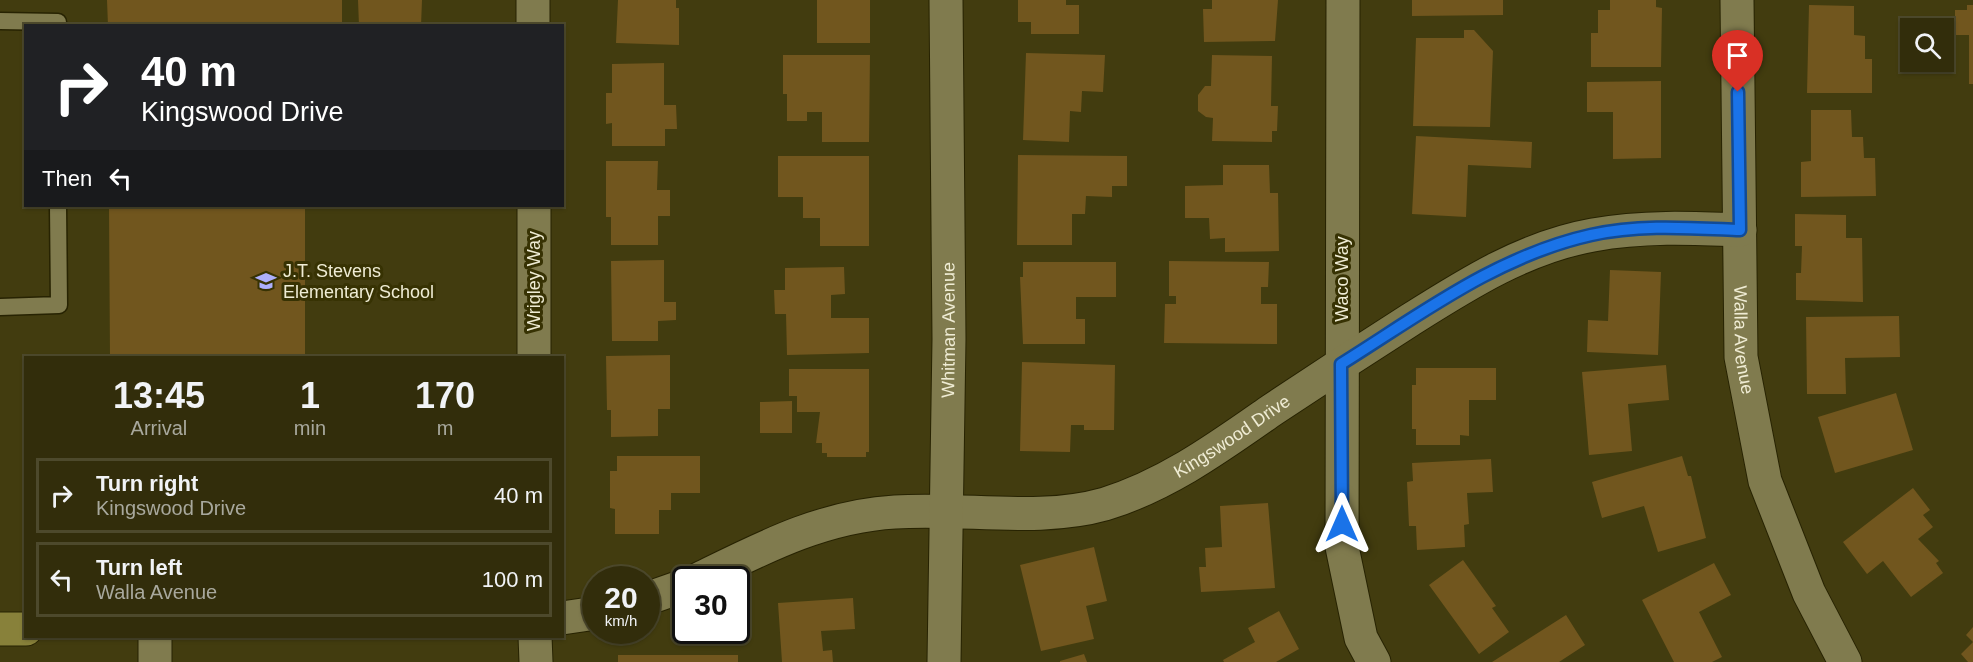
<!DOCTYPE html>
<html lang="en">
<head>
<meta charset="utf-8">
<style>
	:root { --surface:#322d0b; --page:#3d3919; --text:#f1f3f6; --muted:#a8a89d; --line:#4d492c }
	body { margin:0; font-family:Arial,sans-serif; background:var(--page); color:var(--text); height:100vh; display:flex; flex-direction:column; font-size:22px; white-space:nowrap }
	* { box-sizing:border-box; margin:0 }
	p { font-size:20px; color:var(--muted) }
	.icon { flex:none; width:33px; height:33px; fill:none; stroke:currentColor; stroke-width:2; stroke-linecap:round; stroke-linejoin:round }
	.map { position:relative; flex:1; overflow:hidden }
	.panel { position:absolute; left:24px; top:356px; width:540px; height:282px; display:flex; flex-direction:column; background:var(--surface); border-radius:0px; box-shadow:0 2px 4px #0004,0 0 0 2px var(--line) }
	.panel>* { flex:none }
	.hud { position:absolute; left:24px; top:24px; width:540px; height:183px; border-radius:0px; box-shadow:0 2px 4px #0004,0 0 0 2px var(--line); background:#202124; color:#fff; overflow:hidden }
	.tools { position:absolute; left:1900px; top:18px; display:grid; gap:12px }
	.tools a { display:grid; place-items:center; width:54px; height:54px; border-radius:0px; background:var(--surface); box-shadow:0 2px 4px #0004,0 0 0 2px var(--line); font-size:30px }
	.speed { position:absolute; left:582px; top:566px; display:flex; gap:12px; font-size:30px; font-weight:700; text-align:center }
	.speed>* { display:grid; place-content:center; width:78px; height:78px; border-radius:50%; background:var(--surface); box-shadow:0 2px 4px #0004,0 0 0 2px var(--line); line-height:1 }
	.speed small { font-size:15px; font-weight:400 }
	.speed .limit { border:3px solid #111; border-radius:9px; background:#fff; color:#111 }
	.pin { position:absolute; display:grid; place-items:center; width:51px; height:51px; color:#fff; margin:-62px -26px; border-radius:50% 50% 50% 0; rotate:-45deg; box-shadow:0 0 6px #0007 }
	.pin .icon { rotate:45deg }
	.me { position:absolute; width:66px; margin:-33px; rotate:0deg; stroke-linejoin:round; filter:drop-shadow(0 0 4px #0008) }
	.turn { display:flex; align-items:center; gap:21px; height:126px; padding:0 18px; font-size:27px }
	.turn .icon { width:78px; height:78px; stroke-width:2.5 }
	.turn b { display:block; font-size:42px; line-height:51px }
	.then { display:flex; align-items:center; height:57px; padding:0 18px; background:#0003; gap:12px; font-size:22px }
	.eta { display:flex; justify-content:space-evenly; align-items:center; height:102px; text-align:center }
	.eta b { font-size:36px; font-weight:800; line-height:42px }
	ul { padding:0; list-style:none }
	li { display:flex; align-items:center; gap:18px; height:75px; margin:0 12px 9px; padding:0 6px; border:3px solid var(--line); border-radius:0px }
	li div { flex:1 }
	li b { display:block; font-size:22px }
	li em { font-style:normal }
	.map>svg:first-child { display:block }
	.building { fill:#71561e }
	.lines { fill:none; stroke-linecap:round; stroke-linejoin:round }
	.lane-casing { stroke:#272302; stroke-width:19 }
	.street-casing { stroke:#272302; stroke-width:35 }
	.secondary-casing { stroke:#272302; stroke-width:35 }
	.lane { stroke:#807b4e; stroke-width:16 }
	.street { stroke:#807b4e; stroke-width:33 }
	.secondary { stroke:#88813a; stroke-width:33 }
	.route-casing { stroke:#114b97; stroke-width:15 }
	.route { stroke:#1a73e8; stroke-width:10 }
	.labels { text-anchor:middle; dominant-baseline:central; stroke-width:6; stroke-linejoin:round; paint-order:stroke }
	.poi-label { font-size:18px; fill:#efecd4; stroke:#373203; text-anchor:start }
	.street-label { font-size:18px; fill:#efecd4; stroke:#373203 }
</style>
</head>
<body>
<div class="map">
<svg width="1973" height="662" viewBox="0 0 1973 662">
	<rect width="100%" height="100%" fill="#423c0f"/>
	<path class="building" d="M107,0H342V26H108Z
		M358,0H422L421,26H359Z
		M618,0H676V8H679V45L616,43Z
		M817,0H870V43H817Z
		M1018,0H1066V5H1079V34H1031V22H1018Z
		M1212,0H1278L1275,41L1204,42L1203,9H1212Z
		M1412,0H1503V15L1412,16Z
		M1610,0H1656V7L1662,8L1661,67H1591V33H1598V10H1610Z
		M1809,5L1854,6V35L1865,36V59H1872V93H1807Z
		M1967,5H1973V84H1969V35H1955V10H1967Z
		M1464,30H1474L1493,51L1490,127L1413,126L1416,38H1464Z
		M1026,53L1105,55L1103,92L1082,91L1081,112L1070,111L1069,142L1023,140Z
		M783,55H870L869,142H822V112H807V121H787V94H783Z
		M1212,55L1272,56L1271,106H1278L1277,131H1272V142L1212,141L1213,118L1206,117L1198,111V95L1205,86H1211Z
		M664,63V105H676L677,129H665V146H612V123L606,124V93H612V64Z
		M1661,81V158L1613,159V112H1587V82Z
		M1811,110H1851L1852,137H1863L1864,158H1875L1876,196L1801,197V162L1811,161Z
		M1416,136L1532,142L1531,168L1468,165L1466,217L1412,214Z
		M1018,155L1127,156V186H1112V197L1086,196L1085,214H1072V245H1017Z
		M778,156H869V246H820V218H803V197H778Z
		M606,161H658L657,190H670V216H658V245H611V217H606Z
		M1223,165H1269L1270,193H1278L1279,251L1225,252V238L1210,239L1209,218H1185V186L1223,185Z
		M109,206H305V357H110Z
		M1795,214L1846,215V238H1862L1863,302L1796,300V273H1801L1802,246H1795Z
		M664,260V302H676V320L658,321V341H612L611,261Z
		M1169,261L1269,262L1268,287H1261V304H1277V344L1164,343L1165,304H1176V296H1169Z
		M1023,262H1116V297H1076V319H1085V344H1023L1020,277H1023Z
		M844,267L845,294L831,295V318H869V353L787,355L786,314H775L774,290H785V268Z
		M1610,270L1661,272L1658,355L1587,352L1588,320L1608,321Z
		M1899,316L1900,357L1845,358L1846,394H1807L1806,317Z
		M670,355V409H658V436L611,437V410H607L606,356Z
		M1022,362L1115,365L1114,430H1084V425H1071L1070,452L1020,451Z
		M1666,365L1669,400L1628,404L1632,451L1589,455L1582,372Z
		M1416,368H1496V400H1469V436L1460,435V445H1416V429H1412V385H1416Z
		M789,369H869V452H866V457H827V453H822V443H816L820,412H797V396H789Z
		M1896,393L1913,450L1835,473L1818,417Z
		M792,401V433H760V402Z
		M617,456H700V493H671V510H659V534H615V509L610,508V471H617Z
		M1682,456L1688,476H1691L1706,538L1658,552L1644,506L1602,518L1592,482Z
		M1491,459L1493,492L1467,493L1469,524L1464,525L1465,547L1417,550L1416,526H1409L1407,482L1413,481L1412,463Z
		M1913,488L1930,510L1923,515L1933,527L1918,539L1939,561L1936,563L1943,573L1911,597L1883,561L1867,574L1843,542Z
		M1268,503L1275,588L1201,592L1199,567H1206L1205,548L1222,547L1220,506Z
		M1094,547L1107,601L1086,606L1094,639L1041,651L1020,565Z
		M1463,560L1496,606L1492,608L1509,632L1479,654L1429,585Z
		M1714,563L1731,595L1699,612L1722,657L1712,662H1674L1642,600Z
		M853,598L855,629L821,631L823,651L832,650L833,662H782L778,603Z
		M1279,611L1299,649L1276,662H1224L1223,660L1255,642L1248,628Z
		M1566,615L1585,645L1559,662H1492Z
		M1973,627V662H1968L1961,654L1973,642L1966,635Z
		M1084,654L1087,662H1060V661Z
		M618,655H738V662H618Z"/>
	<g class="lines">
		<g class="lane-casing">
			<path id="lane" d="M0,21L58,22V26
				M0,307L59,305L58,206"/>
		</g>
		<g class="street-casing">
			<g id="street">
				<path d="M533,0V26"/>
				<path d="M1343,0L1342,547L1361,638L1374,662"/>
				<path id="s1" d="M1737,0L1741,357L1765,481L1809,593L1845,662"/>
				<path d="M534,206V357"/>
				<path id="s2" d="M699,579C762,548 823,516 895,512C964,507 1038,523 1105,504C1167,485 1219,447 1272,410C1317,380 1363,350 1410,320C1467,284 1525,247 1593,235C1642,226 1691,228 1740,230"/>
				<path d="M646,599L686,585"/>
				<path d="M562,618L596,613"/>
				<path d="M535,636L536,662"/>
				<path d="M155,662V636"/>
				<path id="s3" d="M944,662L949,339L946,0"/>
			</g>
		</g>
		<g class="secondary-casing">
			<path id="secondary" d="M0,629H26"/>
		</g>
		<use href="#lane" class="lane"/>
		<use href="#street" class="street"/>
		<use href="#secondary" class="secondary"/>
	</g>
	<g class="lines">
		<g class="route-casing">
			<path id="route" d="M1342,524L1341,364C1421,314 1497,256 1591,235C1640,224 1690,228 1740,230L1738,92"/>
		</g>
		<use href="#route" class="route"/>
	</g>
	<defs>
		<g id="school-bare" transform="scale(1.62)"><path d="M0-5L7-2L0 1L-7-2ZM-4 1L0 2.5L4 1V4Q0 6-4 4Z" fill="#adaffb" stroke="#373203" stroke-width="2.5" paint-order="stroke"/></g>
	</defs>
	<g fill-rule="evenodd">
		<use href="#school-bare" x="266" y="281"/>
	</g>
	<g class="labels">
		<g class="poi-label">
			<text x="283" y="271">J.T. Stevens<tspan x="283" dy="21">Elementary School</tspan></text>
		</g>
		<g class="street-label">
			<text transform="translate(1342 279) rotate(-90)">Waco Way</text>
			<text transform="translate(534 281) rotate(-90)">Wrigley Way</text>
			<text stroke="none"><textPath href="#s3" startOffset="332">Whitman Avenue</textPath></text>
			<text stroke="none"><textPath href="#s1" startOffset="340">Walla Avenue</textPath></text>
			<text stroke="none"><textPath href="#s2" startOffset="564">Kingswood Drive</textPath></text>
		</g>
	</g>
</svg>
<div class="tools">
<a><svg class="icon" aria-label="search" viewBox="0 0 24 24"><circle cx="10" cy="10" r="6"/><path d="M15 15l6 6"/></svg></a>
</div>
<div class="speed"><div>20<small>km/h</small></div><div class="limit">30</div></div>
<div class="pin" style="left:1738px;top:92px;background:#d93025"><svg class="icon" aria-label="arrive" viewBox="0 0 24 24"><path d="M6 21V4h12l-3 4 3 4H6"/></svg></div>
<svg class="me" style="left:1342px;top:524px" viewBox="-20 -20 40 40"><path d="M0-17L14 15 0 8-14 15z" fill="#1a73e8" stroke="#fff" stroke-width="4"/></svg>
<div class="hud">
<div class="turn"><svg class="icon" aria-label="right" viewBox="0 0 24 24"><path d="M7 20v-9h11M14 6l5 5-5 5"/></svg><div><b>40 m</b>Kingswood Drive</div></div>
<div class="then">Then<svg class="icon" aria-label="left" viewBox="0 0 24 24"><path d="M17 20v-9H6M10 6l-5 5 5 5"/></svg></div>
</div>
<section class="panel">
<div class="eta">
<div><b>13:45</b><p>Arrival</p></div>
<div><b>1</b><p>min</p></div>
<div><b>170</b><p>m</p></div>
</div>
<ul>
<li><svg class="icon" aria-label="right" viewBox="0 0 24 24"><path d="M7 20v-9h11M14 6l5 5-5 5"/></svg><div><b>Turn right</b><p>Kingswood Drive</p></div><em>40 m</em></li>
<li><svg class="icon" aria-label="left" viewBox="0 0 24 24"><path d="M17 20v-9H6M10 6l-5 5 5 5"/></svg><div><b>Turn left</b><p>Walla Avenue</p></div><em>100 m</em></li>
</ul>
</section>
</div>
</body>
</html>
